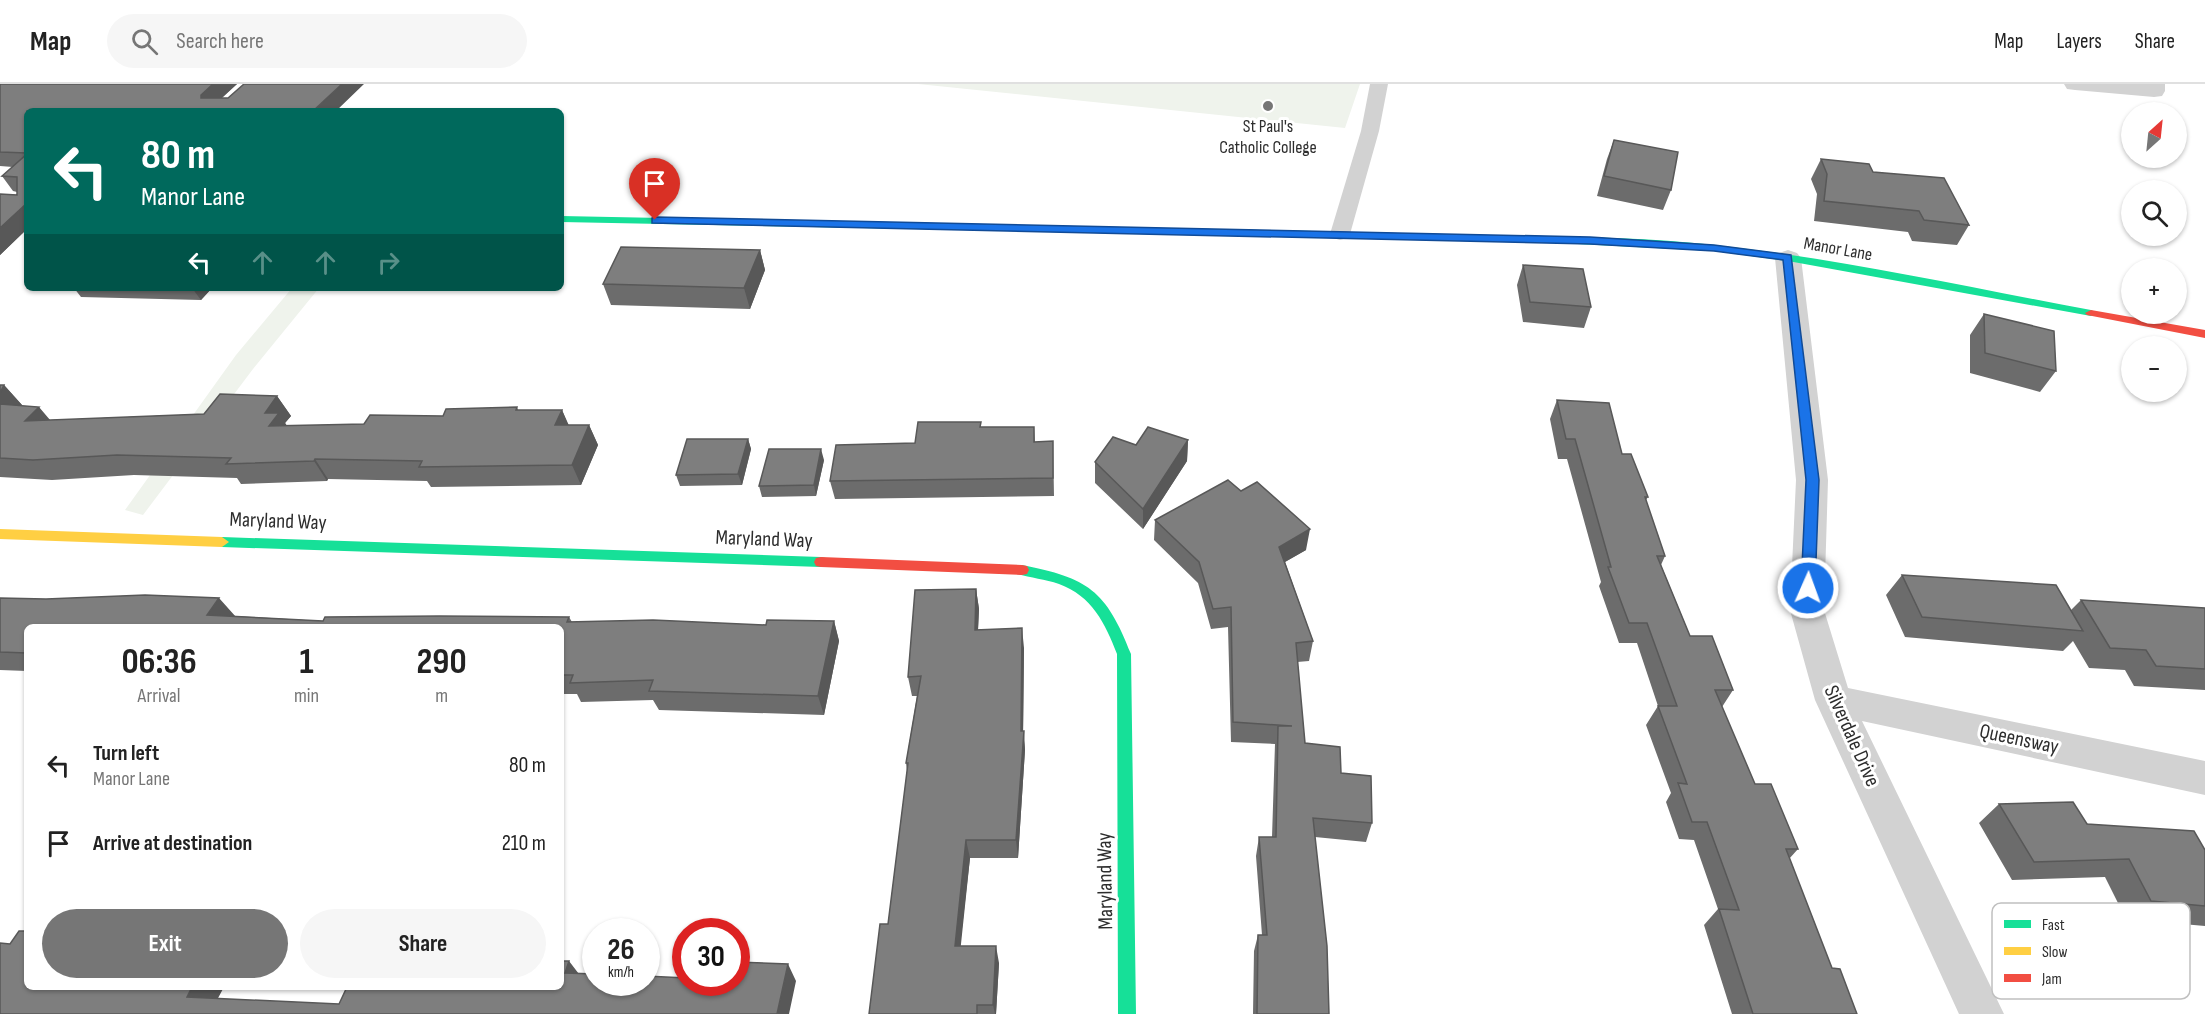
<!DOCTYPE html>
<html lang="en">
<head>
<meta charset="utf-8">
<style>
	:root { --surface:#fff; --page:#f6f6f6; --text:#222; --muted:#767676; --line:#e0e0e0; --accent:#767676 }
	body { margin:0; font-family:"Sofia Sans Condensed",sans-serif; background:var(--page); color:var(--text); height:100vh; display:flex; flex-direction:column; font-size:22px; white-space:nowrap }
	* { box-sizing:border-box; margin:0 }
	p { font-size:20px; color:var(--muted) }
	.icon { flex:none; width:33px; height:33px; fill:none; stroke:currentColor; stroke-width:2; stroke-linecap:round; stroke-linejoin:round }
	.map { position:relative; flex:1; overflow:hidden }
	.details { position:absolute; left:24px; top:540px; width:540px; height:366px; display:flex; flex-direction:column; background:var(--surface); border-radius:9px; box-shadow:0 2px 4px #0004 }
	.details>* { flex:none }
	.guide { position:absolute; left:24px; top:24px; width:540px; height:183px; border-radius:9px; box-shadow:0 2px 4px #0004; background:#00695c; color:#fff; overflow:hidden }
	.needle { width:39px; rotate:27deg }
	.fabs { position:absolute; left:2121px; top:18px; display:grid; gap:12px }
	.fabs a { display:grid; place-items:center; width:66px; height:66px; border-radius:50%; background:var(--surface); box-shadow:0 2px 4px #0004; font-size:30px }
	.speed { position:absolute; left:582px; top:834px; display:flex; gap:12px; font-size:30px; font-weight:700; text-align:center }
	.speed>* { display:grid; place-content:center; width:78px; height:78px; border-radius:50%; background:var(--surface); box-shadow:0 2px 4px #0004; line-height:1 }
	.speed small { font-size:15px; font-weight:400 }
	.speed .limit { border:9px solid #d22; background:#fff; color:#111 }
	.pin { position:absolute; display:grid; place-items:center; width:51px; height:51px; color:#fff; margin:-62px -26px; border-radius:50% 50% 50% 0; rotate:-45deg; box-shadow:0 0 6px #0007 }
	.pin .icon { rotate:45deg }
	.me { position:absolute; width:66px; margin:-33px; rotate:2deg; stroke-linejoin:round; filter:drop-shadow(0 0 4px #0008) }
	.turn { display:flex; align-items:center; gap:21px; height:126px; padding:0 18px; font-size:27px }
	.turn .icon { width:78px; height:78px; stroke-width:2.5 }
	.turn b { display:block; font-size:42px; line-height:51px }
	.lanes { display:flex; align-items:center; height:57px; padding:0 18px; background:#0003; justify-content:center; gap:30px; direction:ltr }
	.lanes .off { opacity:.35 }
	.eta { display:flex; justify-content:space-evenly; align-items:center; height:102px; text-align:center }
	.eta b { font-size:36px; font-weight:700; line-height:42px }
	.cta { display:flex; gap:12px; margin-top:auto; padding:12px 18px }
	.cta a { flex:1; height:69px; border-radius:36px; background:var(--accent); color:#fff; font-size:24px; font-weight:700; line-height:69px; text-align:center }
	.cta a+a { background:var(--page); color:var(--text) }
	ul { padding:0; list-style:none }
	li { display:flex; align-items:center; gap:18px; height:78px; padding:0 18px }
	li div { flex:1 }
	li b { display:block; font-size:22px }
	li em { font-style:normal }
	header { display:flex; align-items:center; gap:36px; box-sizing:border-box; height:84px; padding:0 30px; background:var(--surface); border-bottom:2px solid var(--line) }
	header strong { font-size:28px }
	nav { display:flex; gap:33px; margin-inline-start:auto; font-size:21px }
	.search { width:420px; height:54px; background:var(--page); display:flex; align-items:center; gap:15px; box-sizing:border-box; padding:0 21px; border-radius:33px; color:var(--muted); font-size:22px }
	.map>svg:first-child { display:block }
	.green { fill:#eff3ec }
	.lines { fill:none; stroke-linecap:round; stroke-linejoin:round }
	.lane { fill:#d2d2d2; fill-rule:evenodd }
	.street { fill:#d2d2d2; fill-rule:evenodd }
	.fast { fill:#16e098; fill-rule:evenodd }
	.slow { fill:#ffcf43; fill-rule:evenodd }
	.jam { fill:#f24e42; fill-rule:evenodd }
	.wall { fill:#6c6c6c }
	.shaded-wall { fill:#585858 }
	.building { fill:#7e7e7e; stroke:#585858; stroke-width:1.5 }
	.route { fill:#1a73e8; stroke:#114b97; stroke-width:1.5 }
	.poi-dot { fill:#767676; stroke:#fff; stroke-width:2 }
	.labels { text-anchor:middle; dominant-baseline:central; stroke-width:6; stroke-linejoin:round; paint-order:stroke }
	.far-poi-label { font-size:18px; fill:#2d2d2d; stroke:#fff }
	.far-street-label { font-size:18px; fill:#2d2d2d; stroke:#fff }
	.street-label { font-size:21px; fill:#2d2d2d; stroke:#fff }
	.key { fill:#fff; stroke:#c0c0c0; stroke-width:1.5 }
	.key-label { font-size:16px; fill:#2d2d2d }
</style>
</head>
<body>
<header>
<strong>Map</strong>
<div class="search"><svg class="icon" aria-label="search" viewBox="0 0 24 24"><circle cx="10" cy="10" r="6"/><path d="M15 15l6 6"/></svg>Search here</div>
<nav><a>Map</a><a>Layers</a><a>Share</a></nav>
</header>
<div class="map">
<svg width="2205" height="930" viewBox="0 0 2205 930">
	<rect width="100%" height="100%" fill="#fff"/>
	<path class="green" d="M918,0H1360L1345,44Z
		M292,204H319L253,285L143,431L125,426L236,271Z"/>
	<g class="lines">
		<path class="lane" d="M1370,0H1388L1379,47L1350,150L1347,154L1340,156L1333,154L1330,150L1361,47Z"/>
		<path class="street" d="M2064,0H2165V7L2162,12L2154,13L2075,6L2067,5Z
			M1788,166L1797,169L1801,174L1828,396L1824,526L1848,604L2205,677V711L1862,637L2004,930H1959L1815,616L1790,526L1796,396L1775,174L1779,169Z"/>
		<path class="fast" d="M561,132L1313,147L1318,150L1313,153L561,138Z
			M1525,152C1588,153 1652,154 1715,161C1841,175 1967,203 2091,226L2097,229L2091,232L1788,177L1714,167L1521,157L1520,155Z
			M222,453L821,473L826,474L828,478L826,482L821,483L222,463L215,458Z
			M1022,481C1088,494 1106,506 1131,570L1136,930H1118L1117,570C1105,539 1092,512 1059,500C1045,495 1031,494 1017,490L1015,486L1017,482Z"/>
		<path class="slow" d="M0,445L222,453L229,458L222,463L0,455Z"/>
		<path class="jam" d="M1313,147L1525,152L1530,155L1525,158L1309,152V148Z
			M2091,226L2205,246V254L2087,231L2085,229Z
			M821,473L1022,481L1027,482L1029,486L1027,490L1022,491L821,483L816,482L814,478L816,474Z"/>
	</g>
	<path class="wall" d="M0,0H237L222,14L336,27H27V145L0,171V110L17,111V108L13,107L2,92L13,83L0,82Z
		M1614,56L1671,106L1663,126L1597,112L1607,75Z
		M1821,75L1873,88L1969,141L1957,161L1912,157L1908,148L1814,137L1817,110L1811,95Z
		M760,166L765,186L750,225L611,221L603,200Z
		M1523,181L1591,223L1584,244L1523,238L1517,201Z
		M74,204H212L201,216L81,213Z
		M1984,230L2056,287L2040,308L1970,289V251Z
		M0,301H4L22,321V322L50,336L204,330L277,312L291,332L285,339L287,342L364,340L443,332L517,323L518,326H562L568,341H589L598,361L581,401L431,403L427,397L328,395L327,397L241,400L237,394L134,391L52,396L0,393Z
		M1557,316L1622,370L1648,413L1646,416L1665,472L1661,481L1690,552L1733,606L1722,623L1755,700L1798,765L1789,775L1832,884L1857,930H1732L1704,841L1718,825L1694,756L1679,755L1666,718L1671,709L1646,641L1658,622L1637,559H1619L1599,502L1601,498L1567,375H1558L1550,335Z
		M981,343H1034L1035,358L1053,357L1054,412L835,415L830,397L915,359Z
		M748,355L751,365L742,401L680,402L676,391Z
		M1188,356L1187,377L1143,445L1095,399V378L1136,361Z
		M824,376L816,412L762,413L759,402Z
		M1155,436L1306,466L1285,478L1313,557L1309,577L1297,578L1305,659L1341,689L1372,739L1366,758L1315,753L1329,930H1253L1254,867L1258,851H1262L1256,772L1259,753H1272L1275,660L1231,658L1228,543L1211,545L1198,499L1154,456Z
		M1902,491L2071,526L2081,516L2205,524V606L2134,602L2125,586L2089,584L2073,557L2063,567L1905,553L1886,511Z
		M976,505L979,525L978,546L1024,564L1023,647L1025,666L1018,774H970L960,862L999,879L996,930H869L888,840L907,687L906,679L917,612H912L908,593Z
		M0,514L235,532L323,537L569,533L572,538L766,541L834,537L839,557L824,631L659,626L653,616L581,618L577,610H561V543H27V587L0,586Z
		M1999,720L2205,766V842L2126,835L2105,793L2012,796L1979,739Z"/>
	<path class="shaded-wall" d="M213,0H237L209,25L201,14V11Z
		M342,0H364L336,27H313Z
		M27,119V145L0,171V144Z
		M760,166L765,186L750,225L744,204Z
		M192,204H212L201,216Z
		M4,301L22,321L12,340L0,326V309Z
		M277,312L291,332L285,339L292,349L269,342L265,329Z
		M39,323L56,343L25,337Z
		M562,326L571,346L555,341Z
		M589,341L598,361L581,401L572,381Z
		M748,355L751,365L742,401L738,390Z
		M1188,356L1187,377L1143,445V425Z
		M821,365L824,376L816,412L814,401Z
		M315,375L328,395L327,397L314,377Z
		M1310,445L1306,466L1276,483L1279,463Z
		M976,505L979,525L977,566L975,546Z
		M219,514L236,533L207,531Z
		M834,537L839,557L824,631L818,612Z
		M1022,544L1024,564L1023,657L1024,647L1025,666L1018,774L1016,756L1021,647Z
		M966,756L970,774L959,879L955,862Z
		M996,862L999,879L996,930H995L993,921Z
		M569,877L582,894L565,889Z
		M788,880L796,897L789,930H777Z
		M192,903H224L210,929L187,913Z"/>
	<path class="building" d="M0,0H213L201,11V14H228L244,0H342L313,27H27V69L0,68Z
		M1614,56L1678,68L1671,106L1604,92Z
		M27,70V119L0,144V110L17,111V93L2,92Z
		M1821,75L1869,80L1873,88L1944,94L1969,141L1924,136L1919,127L1824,117L1827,90Z
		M621,163L760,166L744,204L603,200Z
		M1523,181L1583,185L1591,223L1530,218Z
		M1984,230L2054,247L2056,287L1985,269Z
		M0,301H4L0,309Z
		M220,310L277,312L265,329H279L269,342L364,340L370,331L443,332L446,325L517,323L516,326H562L555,341H589L572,381L419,383L422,377L315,375L314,377L226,380L231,374L117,371L33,376L0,374V320L39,323L25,337L204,330Z
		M1557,316L1609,319L1622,370H1631L1648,413H1645L1665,472H1657L1690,552H1712L1733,606H1715L1755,700H1771L1798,765H1786L1832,884L1840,885L1857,930H1753L1719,825L1739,826L1707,738H1692L1678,699L1687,700L1658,622H1677L1647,539H1629L1608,483H1611L1575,355H1566Z
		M918,338H981L980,343H1034V358L1053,357V394L830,397L836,361L915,359Z
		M1148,343L1188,356L1143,425L1095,378L1113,353L1136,361Z
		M687,355H748L738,390L676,391Z
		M769,365H821L814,401L759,402Z
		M1228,396L1241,407L1257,398L1310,445L1279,463L1313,557L1296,559L1305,659L1340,663L1341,689L1371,692L1372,739L1313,734L1327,862L1329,930H1257L1258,851H1267L1259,753H1276L1278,642H1292L1233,638L1231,523L1213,525L1199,478L1155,436Z
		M1902,491L2056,501L2083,547L1922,533Z
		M976,505L975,546L1022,544L1021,647H1024L1016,756H966L955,862H996L993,921H977V930H869L880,840H888L908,679H906L921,592L908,593L915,506Z
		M145,511L219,514L207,531L323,537L325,533L439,532L569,533L567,538L653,536L766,541L767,536L834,537L818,612L649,607L653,596L570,599L573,591H561V543H27V569L0,568V514L46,515Z
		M2081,516L2205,524V585L2156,582L2146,566L2110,564Z
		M2073,718L2087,740L2194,747L2205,766V822L2151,817L2129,775L2034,778L1999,720Z
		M19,847H27V903H192L187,913L339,920L347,903H561V877H569L565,889L596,890V898H646V892L686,894V898H736V878L788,880L777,930H0V859L10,860Z"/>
	<path class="route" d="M655,133L1590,153L1714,161L1791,171L1819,396L1815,504L1808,510L1801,504L1806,396L1783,176L1714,167L1590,160L652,139V134Z"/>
	<circle class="poi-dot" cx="1268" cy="22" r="6"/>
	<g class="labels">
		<g class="far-poi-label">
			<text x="1268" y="42">St Paul's<tspan x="1268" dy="21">Catholic College</tspan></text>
		</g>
		<g class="far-street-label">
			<text transform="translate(1838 165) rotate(10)">Manor Lane</text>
		</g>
		<g class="street-label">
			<text transform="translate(278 437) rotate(2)">Maryland Way</text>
			<text transform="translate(764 455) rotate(2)">Maryland Way</text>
			<text transform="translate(1852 652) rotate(66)">Silverdale Drive</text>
			<text transform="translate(2019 655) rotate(12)">Queensway</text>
			<text transform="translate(1105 797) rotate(-91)">Maryland Way</text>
		</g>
	</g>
	<rect x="1992" y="819" width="198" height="96" rx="9" class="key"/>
	<rect x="2004" y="836" width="27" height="8" fill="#16e098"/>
	<rect x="2004" y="863" width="27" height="8" fill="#ffcf43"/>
	<rect x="2004" y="890" width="27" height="8" fill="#f24e42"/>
	<g class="key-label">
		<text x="2042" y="846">Fast</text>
		<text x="2042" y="873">Slow</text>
		<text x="2042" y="900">Jam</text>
	</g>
</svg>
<div class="fabs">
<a><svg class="needle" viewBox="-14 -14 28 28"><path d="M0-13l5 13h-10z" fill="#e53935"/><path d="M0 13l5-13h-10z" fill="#767676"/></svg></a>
<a><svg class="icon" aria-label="search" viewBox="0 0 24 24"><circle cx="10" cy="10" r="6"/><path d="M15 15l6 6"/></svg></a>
<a>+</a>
<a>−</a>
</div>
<div class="speed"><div>26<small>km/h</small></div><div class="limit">30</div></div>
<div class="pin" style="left:655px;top:136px;background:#d93025"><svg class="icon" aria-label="arrive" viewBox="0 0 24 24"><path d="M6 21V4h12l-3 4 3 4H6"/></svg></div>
<svg class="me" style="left:1808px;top:504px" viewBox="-20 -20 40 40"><circle r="17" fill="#1a73e8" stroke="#fff" stroke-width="3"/><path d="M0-11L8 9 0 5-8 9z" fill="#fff"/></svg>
<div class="guide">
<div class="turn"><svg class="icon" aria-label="left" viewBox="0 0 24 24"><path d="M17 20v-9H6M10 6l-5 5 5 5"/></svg><div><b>80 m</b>Manor Lane</div></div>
<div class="lanes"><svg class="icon" aria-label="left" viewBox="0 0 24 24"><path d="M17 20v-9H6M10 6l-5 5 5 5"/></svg><svg class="icon off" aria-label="ahead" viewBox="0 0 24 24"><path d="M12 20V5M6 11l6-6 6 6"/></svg><svg class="icon off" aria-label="ahead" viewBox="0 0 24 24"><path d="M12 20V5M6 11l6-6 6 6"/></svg><svg class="icon off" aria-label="right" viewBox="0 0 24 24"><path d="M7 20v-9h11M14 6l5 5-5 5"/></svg></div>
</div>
<section class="details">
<div class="eta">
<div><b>06:36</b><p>Arrival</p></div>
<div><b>1</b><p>min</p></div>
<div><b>290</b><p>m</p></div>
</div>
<ul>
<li><svg class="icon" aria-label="left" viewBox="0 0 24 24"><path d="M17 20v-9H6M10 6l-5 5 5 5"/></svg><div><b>Turn left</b><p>Manor Lane</p></div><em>80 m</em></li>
<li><svg class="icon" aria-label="arrive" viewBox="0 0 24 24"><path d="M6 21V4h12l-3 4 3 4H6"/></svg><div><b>Arrive at destination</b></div><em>210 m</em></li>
</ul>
<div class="cta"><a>Exit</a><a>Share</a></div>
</section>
</div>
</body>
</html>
